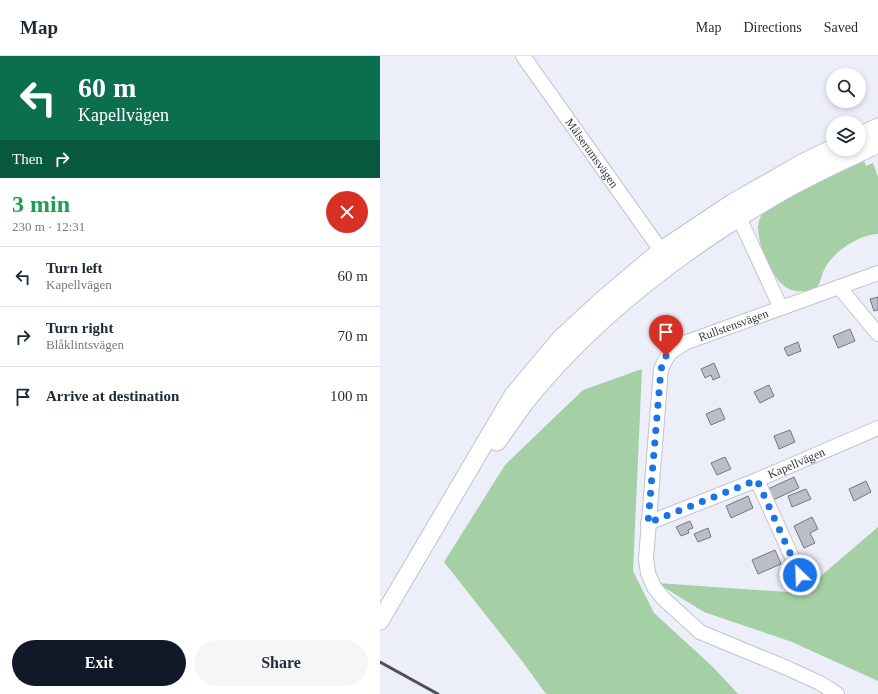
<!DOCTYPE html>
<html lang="en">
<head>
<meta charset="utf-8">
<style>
	:root { --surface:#fff; --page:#f6f6f7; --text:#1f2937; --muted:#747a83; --line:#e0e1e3; --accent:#111827 }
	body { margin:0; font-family:Georgia,serif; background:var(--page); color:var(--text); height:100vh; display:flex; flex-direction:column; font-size:15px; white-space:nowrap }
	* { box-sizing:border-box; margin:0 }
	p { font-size:13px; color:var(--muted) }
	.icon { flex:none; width:22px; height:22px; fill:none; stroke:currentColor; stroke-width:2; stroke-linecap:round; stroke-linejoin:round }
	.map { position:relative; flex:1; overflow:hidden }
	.side { display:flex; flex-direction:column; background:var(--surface); width:380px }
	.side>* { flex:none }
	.banner { background:#0b6e4f; color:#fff; overflow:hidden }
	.controls { position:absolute; left:446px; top:12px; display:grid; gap:8px }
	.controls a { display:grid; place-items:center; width:40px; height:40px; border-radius:50%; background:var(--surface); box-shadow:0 2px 6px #0003; font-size:20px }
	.pin { position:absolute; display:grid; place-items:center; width:34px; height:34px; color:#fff; margin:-41px -17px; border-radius:50% 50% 50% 0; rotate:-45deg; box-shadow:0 0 4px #0007 }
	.pin .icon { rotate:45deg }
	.me { position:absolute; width:44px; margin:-22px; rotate:336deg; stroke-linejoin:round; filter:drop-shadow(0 0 3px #0008) }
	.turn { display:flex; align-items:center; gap:14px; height:84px; padding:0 12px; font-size:18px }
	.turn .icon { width:52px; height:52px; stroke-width:2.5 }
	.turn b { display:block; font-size:28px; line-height:34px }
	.then { display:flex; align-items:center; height:38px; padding:0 12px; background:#0003; gap:8px; font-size:15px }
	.round { display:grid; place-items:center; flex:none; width:42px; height:42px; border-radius:21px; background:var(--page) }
	.summary { display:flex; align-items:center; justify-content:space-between; height:68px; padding:0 12px }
	h1 { font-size:24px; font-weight:800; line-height:30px; color:#1e9e55 }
	.primary-button { display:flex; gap:8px; margin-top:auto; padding:8px 12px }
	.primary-button a { flex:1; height:46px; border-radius:24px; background:var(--accent); color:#fff; font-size:16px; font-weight:800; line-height:46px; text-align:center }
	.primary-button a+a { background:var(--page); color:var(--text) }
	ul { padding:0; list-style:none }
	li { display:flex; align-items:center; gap:12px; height:60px; padding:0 12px; border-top:1px solid var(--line) }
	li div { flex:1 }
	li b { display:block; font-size:15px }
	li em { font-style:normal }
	header { display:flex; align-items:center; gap:24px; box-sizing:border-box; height:56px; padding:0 20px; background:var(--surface); border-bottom:1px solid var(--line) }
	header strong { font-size:19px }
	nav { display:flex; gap:22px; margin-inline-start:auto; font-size:14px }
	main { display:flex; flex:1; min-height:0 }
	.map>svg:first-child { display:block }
	.green { fill:#a5cfa5 }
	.building { fill:#bbbdc8; stroke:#757781 }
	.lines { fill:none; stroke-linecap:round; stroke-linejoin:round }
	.minor-casing { stroke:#c2c3cf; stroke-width:16 }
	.major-casing { stroke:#c2c3cf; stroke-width:19 }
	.minor { stroke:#fff; stroke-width:14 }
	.major { stroke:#fff; stroke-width:17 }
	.rail { stroke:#4f4f55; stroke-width:3 }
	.route { stroke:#1a73e8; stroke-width:7; stroke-dasharray:0 12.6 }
	.labels { text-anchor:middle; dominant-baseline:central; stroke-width:3; stroke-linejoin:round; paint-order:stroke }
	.street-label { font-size:12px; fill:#38383d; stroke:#eceefa }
</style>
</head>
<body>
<header>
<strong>Map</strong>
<nav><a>Map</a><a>Directions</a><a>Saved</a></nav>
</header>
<main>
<section class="side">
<div class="banner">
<div class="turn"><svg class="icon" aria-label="left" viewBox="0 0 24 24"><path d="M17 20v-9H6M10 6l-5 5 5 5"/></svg><div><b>60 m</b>Kapellvägen</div></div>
<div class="then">Then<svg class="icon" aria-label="right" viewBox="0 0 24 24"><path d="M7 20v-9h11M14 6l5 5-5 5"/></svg></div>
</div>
<div class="summary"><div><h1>3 min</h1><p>230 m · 12:31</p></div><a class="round" style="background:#d93025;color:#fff"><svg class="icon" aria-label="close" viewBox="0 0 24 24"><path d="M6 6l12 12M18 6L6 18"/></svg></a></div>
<ul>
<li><svg class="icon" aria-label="left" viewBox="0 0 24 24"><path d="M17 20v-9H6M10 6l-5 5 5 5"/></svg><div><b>Turn left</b><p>Kapellvägen</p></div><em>60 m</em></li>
<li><svg class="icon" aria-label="right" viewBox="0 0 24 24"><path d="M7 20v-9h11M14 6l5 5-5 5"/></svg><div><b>Turn right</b><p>Blåklintsvägen</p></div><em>70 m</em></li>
<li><svg class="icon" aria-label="arrive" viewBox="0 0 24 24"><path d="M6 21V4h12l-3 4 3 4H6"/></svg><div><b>Arrive at destination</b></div><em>100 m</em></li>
</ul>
<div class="primary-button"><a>Exit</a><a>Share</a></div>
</section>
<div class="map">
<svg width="498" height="638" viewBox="0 0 498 638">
	<rect width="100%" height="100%" fill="#eceefa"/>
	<path class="green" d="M484,105L486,110L493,107L498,121V178C480,178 451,197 444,214C441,220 441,228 435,233C431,235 427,235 423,235C416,236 408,234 403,229C393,221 383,198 380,186C377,171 377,164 386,152L441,122L463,115Z
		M262,313L253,515L274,557L333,611L358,638H166L142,605L64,506L125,409L203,334Z
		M498,471V625L412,586L324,556L277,527L421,537Z"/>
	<path class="building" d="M498,241V254L494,255L490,243Z
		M470,273L475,285L458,292L453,280Z
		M418,286L421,295L408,300L404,292Z
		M334,307L340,321L333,324L331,319L325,322L321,313Z
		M389,329L394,340L380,347L374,336Z
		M340,352L345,363L331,369L326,358Z
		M410,374L415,386L399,393L394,380Z
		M345,401L351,413L337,419L331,407Z
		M414,421L419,432L393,444L388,433Z
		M486,425L491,436L474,445L469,433Z
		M426,433L431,443L412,451L408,440Z
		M368,440L373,452L351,462L346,450Z
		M432,461L438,473L430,477L435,487L424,492L414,470Z
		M310,465L313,472L308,474L309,477L301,480L296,471Z
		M328,472L331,481L318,486L314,478Z
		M395,494L401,508L378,518L372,504Z"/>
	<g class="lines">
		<g class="minor-casing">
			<g id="minor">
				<path id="s1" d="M143,0L287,203"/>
				<path d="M355,153L401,252"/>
				<path d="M459,231L498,278"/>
				<path d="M377,424L426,532"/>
				<path id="s2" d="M268,467L377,424L498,372"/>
				<path id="s3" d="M457,638L440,627L407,612L320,576L283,542L274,531L268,517L266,503L281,313C288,297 292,294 307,286L498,217"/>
			</g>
		</g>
		<g class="major-casing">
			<path id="major" d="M479,80L498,71
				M117,386C129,370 140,352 153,337C218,258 307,191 395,140C428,120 464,105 498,88
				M0,565L133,339L180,283L222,244L280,195L352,147L424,106L453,92"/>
		</g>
		<use href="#minor" class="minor"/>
		<use href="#major" class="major"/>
		<path class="rail" d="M0,606L58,638"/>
	</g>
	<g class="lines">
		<path class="route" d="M286,300L281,313L268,467L377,424L420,519"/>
	</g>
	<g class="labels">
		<g class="street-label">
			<text stroke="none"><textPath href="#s1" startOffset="119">Målserumsvägen</textPath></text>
			<text stroke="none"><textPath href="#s3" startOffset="523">Rullstensvägen</textPath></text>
			<text stroke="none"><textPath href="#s2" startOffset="160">Kapellvägen</textPath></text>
		</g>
	</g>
</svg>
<div class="controls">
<a><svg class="icon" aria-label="search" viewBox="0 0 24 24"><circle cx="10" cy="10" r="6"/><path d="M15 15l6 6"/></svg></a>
<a><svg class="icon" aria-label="layers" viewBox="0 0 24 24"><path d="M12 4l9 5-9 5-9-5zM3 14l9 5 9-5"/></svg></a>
</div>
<div class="pin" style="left:286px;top:300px;background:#d93025"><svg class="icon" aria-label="arrive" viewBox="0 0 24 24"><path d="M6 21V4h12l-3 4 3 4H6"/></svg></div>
<svg class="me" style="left:420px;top:519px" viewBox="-20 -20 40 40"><circle r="17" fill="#1a73e8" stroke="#fff" stroke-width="3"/><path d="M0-11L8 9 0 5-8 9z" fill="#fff"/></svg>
</div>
</main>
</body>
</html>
